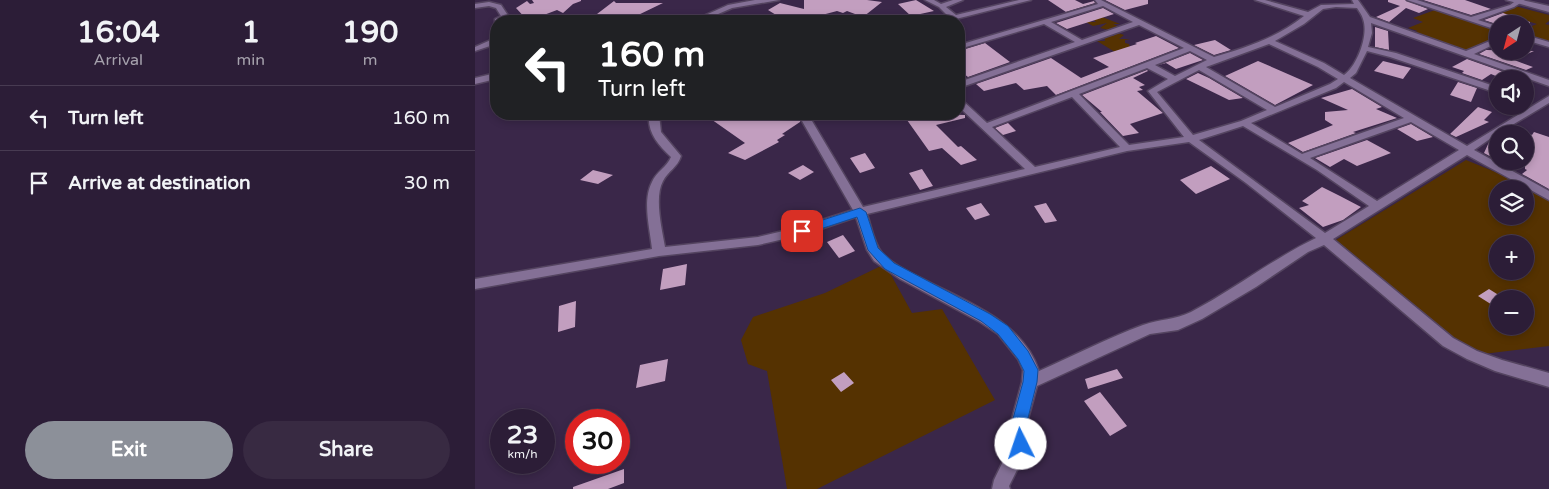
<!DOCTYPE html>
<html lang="en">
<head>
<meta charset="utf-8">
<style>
	:root { --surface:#2c1d37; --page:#382a42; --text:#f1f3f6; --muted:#a6a2ad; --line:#483b52; --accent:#8c9099 }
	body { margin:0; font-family:"Varela Round",sans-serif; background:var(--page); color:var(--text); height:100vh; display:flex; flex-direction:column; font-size:19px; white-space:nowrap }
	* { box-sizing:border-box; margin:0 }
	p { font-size:16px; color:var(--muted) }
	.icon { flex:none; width:28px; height:28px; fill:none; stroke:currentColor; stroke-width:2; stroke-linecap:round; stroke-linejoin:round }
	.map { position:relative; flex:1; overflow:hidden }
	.drawer { display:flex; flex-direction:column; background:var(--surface); width:475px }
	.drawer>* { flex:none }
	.banner { position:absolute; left:15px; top:15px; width:475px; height:105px; border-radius:20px; box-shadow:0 2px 8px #0003,0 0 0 1px var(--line); background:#202124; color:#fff; overflow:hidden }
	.needle { width:32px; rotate:216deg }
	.tools { position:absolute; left:1014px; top:15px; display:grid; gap:10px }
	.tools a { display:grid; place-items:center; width:45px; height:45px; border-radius:50%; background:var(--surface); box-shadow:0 2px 8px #0003,0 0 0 1px var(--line); font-size:25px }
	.speed { position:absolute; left:15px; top:409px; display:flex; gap:10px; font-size:25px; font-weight:700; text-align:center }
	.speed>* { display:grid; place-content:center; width:65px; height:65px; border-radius:50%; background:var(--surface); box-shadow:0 2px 8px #0003,0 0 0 1px var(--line); line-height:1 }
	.speed small { font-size:12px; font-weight:400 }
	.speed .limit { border:8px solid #d22; background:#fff; color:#111 }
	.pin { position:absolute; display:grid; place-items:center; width:42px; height:42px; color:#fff; margin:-21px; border-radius:10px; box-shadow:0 2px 8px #0006 }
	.me { position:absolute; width:55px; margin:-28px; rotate:356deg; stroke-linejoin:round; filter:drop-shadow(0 0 4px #0008) }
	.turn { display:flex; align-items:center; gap:18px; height:105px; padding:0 25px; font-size:22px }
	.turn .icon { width:65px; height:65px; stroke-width:2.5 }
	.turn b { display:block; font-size:35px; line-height:42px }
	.eta { display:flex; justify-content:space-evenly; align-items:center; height:85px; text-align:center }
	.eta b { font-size:30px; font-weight:800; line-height:35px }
	.cta { display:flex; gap:10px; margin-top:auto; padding:10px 25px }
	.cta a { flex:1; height:58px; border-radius:30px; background:var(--accent); color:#fff; font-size:20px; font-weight:800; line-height:58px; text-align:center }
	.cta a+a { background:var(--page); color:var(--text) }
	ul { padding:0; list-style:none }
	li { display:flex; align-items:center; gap:15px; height:65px; padding:0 25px; border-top:1px solid var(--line) }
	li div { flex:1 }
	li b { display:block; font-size:19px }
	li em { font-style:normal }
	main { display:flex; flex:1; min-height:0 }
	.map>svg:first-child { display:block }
	.green { fill:#553201; fill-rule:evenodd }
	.building { fill:#c29ebf }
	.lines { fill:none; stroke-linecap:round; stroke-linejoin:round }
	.minor-casing { stroke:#544460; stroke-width:3 }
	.tertiary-casing { stroke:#544460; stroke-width:3 }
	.minor { fill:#847096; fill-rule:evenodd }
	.tertiary { fill:#847096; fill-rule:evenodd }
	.route { fill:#1a73e8; stroke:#114b97 }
</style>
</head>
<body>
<main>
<section class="drawer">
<div class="eta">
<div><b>16:04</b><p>Arrival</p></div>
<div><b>1</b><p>min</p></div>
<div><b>190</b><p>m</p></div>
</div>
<ul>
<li><svg class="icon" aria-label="left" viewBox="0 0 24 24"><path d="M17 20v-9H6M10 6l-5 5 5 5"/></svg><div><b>Turn left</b></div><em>160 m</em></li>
<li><svg class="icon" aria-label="arrive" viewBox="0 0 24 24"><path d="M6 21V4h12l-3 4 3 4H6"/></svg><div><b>Arrive at destination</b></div><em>30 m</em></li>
</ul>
<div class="cta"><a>Exit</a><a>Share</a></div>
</section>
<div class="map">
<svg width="1074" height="489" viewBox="0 0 1074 489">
	<rect width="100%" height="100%" fill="#3a2749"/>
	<path class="green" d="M1040,6L1074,15V21L1070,24L1074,25V44L1050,36V29L1062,24L1027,13Z
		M960,10L1022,31V37L989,51L937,33L943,31L933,28L948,22L938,18Z
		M627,17L645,24H638L645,27L639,32L649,35L644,39H655L650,40V43L654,44L655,47L640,52L622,41H630L629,36H639L638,31L625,28L632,23L618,26L611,22H621L619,20Z
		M991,160L1074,194V346L1000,355L856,243ZM1022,189H1050V216H1022ZM1022,244H1050V271H1022ZM1022,299H1050V326H1022Z
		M410,264L437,313L467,309L520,400L342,489H312L292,371L273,364L266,340L278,317L350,293Z"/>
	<path class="building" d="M57,0H106V1L98,4L88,13L82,10L53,21L41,8L52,1L55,4L59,3Z
		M329,0H392L407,2L388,17L372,11L368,13L362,11L328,20V15L306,18L293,10L305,3L329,9Z
		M441,0L459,11L436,16L423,4Z
		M573,0H600L608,4L619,1L620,3L591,12Z
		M630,0H673V4L650,10Z
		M913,0H930L953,9L944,13L931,8L914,22L901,17L925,6L913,2Z
		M948,0H990L1016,9L996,15Z
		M139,1L141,3H188L159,17L122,14Z
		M628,8L639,14L592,29L581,23Z
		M1028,13L1055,22V24H1021L1009,20Z
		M900,27L913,31L914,50L900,47Z
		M681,36L704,48L581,95L572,86L549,90L541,83L509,91L501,84L576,58L606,78L634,67L618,58L662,44L660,43Z
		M740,40L756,50L739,55L719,45Z
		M510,43L535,62L493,77L489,74L484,75V51Z
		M1011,50L1059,51L1039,60L1058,67L1051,70L1004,54Z
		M715,53L728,60L701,69L691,63L684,65Z
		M992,59L1040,76L1028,79L1016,74L1007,80L987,73L989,71L977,67Z
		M783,61L838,85L800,105L750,76Z
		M908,61L936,68L928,79L899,71Z
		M672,70L673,71L658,78L670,85L664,87L668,90L662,91L688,113L655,124L664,133L648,136L625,112H627L607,95Z
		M723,73L734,78L768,98L754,100L711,79Z
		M983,82L1002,88L996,102L975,95Z
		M877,89L907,107L901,109L922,118L878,132L881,133L828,152L813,143L858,125L850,120V112L873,110L846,98Z
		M1003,107L1017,112L1009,120L1014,122L981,137L975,134Z
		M249,114H339L326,119L325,122L307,134L310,135L302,140L304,142L270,160L253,153L270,143L233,117Z
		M459,114L490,115V118L461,125L483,147L486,146L502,160L486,165L467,148L454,151L432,120Z
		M533,123L541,131L528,135L520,128Z
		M936,124L958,137L942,141L922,129Z
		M1050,132L1057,135L1059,132L1074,137V189L1047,174L1052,170L1050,169Z
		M1022,136V160L1009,153L1014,142Z
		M892,140L916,153L882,166L869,159L855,167L840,158Z
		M390,153L400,168L385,173L375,158Z
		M328,165L339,172L325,180L313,173Z
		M736,166L755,179L721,194L705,180Z
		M447,169L458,186L445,190L434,173Z
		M118,170L138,175L123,184L105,180Z
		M847,187L865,196L886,207L868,220L848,227L824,208L834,205L827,201Z
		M506,203L515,215L500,220L491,208Z
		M571,203L582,221L570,223L559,206Z
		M368,235L380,251L364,258L352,242Z
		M212,264L210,285L185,290L188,269Z
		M1014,289L1022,294V308L1003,296Z
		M101,301L100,327L83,332L84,306Z
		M193,359L190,381L161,388L165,365Z
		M642,369L648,378L613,389L610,379Z
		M369,372L379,383L366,392L356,380Z
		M625,392L652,426L635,436L609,401Z
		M149,469V483L133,489H98V487Z"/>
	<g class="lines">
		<g class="minor-casing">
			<path id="minor" d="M280,0H304L257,8L227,21H217L253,5Z
				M450,0H459L466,4L478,0H488L471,7L481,15L544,0H556L473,21H461L474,17L464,7Z
				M620,0H626L739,57C771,48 803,37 829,16L780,0H790L833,12L846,5L879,4L877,0H883L895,17L991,51L1022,38V43L999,54L1074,80V86L896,23L897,33L893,47L921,53L1022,87V93L915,57L892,51L881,73L875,78L992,146L1074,96V103L1022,134L999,150L1074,191V200L992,155L858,239L978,338L1002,351L1027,360L1074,373V387L1020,371L992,359L968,346L849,245L833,252L781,287L727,319L703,330L675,334L562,386L551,426L555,444L534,486L535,489H517L519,480L537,443L535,426L547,382L548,370L543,359L523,334L505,322L425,279L399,261L392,250L381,217L331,234L283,245L184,256L0,289V279L177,249C175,229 167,201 177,182C181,172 192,167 196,157C183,145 172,132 174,114H184L186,132L206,156C203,167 193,171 188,181C179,197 187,230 190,247L283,237L325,227L378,210L327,121L332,118L337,121L388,207L550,169L484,107V99L487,100L512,123L709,48L664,25L484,88V82L600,42L569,24L484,49V45L623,4ZM628,6L658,22L607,40L576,22ZM861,7L882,8C884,11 887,15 888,19C894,35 882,66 869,75L849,63L800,41L829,24L848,9ZM794,44L843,67L863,79L855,84L800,107L731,67ZM715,51L732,60L700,76L680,65ZM672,68L693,79L673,91L709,137L654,145L604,94ZM724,70L792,110L766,121L718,135L682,92ZM869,82L929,118L827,154L776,123L861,88ZM597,97L645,147L560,167L517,127ZM936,122L984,150L902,201L835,158ZM768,126L842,170L894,206L850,233L724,140ZM714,142L771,183L841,238C797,259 759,290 716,312C700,320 685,319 668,325C633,338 598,356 564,371C547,320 489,301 446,278C433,272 417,264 407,253C399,244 396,226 392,214L652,151Z
				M932,0H942L996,17L1035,5L1042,0H1050L1039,7L1003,20L1022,26V30Z
				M14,2L26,5L34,17L33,19L20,23V19L26,16L21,8L14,6L0,8V4Z
				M1050,35L1074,42V47L1050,40Z
				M18,39H21V44L0,51V47Z
				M21,73V79L0,84V78Z"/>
		</g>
		<g class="tertiary-casing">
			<path id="tertiary" d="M1031,0H1047L1074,6V12Z"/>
		</g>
		<use href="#minor" class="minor"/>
		<use href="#tertiary" class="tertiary"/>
	</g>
	<path class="route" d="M385,208L391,212L403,248L419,263L515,314L533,326L553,351L563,370L562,382L551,426L554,444L552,449L546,451L541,449L536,426L548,382L549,371L543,359L523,334L506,321L410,269L393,250L382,217L327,235L321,231L323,228Z"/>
</svg>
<div class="tools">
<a><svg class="needle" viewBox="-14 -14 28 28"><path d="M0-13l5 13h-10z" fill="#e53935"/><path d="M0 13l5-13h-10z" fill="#a6a2ad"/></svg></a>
<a><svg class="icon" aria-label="sound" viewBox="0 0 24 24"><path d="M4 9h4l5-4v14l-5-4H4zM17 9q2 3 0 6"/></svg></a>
<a><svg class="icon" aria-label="search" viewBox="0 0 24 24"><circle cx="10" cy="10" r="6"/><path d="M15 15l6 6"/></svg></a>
<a><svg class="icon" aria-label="layers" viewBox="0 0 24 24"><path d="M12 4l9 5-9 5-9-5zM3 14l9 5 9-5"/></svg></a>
<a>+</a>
<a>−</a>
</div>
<div class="speed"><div>23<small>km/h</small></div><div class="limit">30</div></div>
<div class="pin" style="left:327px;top:231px;background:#d93025"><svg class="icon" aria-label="arrive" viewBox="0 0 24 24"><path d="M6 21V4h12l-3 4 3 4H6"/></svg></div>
<svg class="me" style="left:546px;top:444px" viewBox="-20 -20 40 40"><circle r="19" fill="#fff"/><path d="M0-13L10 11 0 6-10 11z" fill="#1a73e8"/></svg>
<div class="banner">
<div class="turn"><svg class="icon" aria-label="left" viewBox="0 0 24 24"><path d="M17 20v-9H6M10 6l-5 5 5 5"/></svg><div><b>160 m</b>Turn left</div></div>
</div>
</div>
</main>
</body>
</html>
